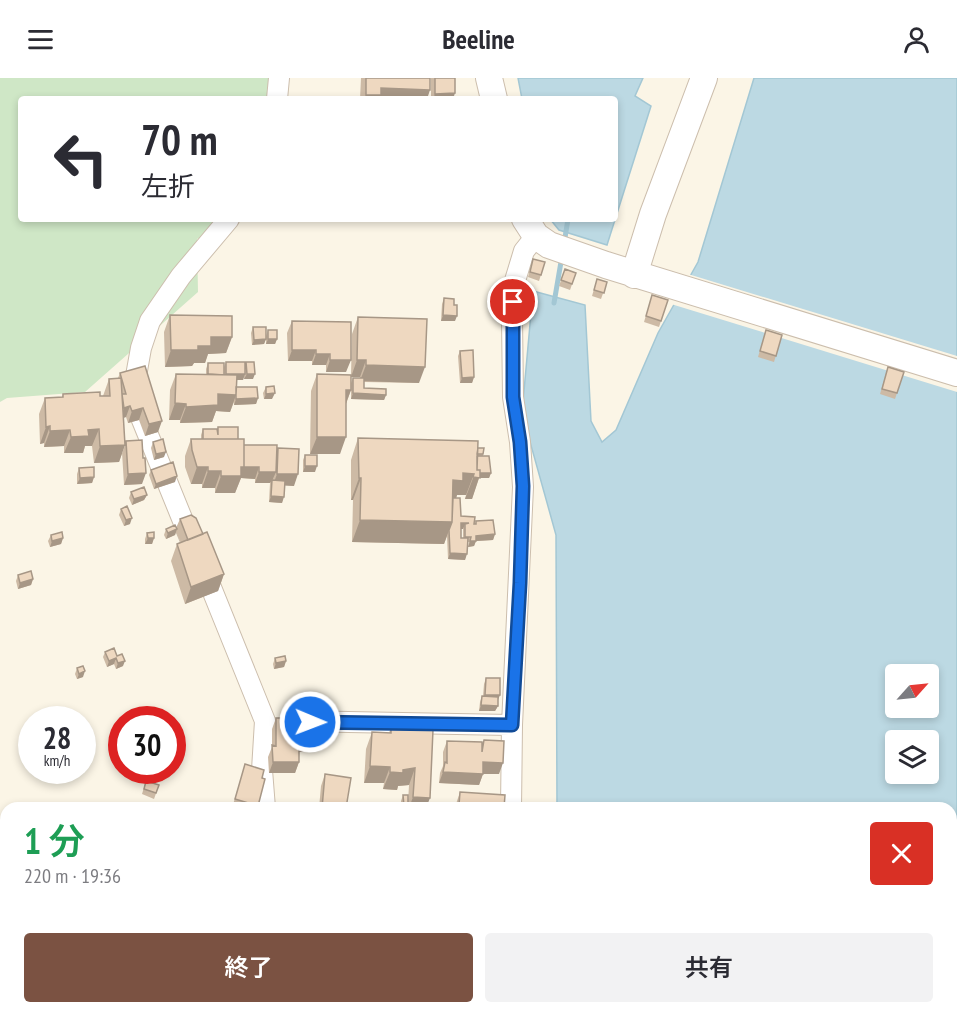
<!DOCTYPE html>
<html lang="ja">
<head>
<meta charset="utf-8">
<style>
	:root { --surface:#fff; --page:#f2f2f3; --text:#2b2b33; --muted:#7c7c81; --accent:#7b5242 }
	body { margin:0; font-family:"PT Sans Narrow","Noto Sans JP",sans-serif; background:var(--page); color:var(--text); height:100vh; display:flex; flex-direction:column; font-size:22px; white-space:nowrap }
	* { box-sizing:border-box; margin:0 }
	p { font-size:20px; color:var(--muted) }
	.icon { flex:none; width:33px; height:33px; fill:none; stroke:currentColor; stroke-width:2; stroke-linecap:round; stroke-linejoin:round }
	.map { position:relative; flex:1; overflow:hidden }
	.panel { position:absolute; left:0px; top:724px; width:957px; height:212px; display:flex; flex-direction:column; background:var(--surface); border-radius:18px 18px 0 0; box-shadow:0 3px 9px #0003 }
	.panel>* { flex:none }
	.hud { position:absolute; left:18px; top:18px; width:600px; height:126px; border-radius:6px; box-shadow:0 3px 9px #0003; background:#fff; color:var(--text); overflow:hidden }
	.needle { width:39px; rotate:63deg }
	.fabs { position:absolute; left:885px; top:586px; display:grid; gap:12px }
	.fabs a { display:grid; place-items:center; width:54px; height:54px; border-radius:6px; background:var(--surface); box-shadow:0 3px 9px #0003; font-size:30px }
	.speed { position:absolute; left:18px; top:628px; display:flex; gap:12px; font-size:30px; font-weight:700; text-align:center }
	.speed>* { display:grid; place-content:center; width:78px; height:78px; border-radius:50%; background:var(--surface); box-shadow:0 3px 9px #0003; line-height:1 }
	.speed small { font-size:15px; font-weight:400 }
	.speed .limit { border:9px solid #d22; background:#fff; color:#111 }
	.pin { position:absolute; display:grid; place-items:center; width:51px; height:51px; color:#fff; margin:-26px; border:3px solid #fff; border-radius:50%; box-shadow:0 2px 6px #0007 }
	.me { position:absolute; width:66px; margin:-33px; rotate:91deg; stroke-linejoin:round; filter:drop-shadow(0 0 4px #0008) }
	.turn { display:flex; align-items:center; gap:21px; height:126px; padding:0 24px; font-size:27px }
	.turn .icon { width:78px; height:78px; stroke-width:2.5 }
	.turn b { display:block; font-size:42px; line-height:51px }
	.round { display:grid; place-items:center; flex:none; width:63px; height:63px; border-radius:6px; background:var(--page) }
	.overview { display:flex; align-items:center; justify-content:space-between; height:102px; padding:0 24px }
	h1 { font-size:36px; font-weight:600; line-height:45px; color:#1e9e55 }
	.action { display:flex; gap:12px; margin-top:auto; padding:12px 24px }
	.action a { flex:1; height:69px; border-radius:6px; background:var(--accent); color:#fff; font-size:24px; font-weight:600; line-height:69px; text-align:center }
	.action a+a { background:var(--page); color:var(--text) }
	header { display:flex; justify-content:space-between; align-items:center; height:78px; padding:0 24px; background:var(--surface); font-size:27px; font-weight:600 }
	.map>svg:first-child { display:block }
	.green { fill:#cfe7c6 }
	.water { fill:#bcd9e3; stroke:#a3c7d4; stroke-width:1.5; fill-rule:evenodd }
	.pier { fill:#fbf5e6 }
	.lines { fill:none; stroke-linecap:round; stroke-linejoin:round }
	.stream { stroke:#a3c7d4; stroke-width:5 }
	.minor-casing { stroke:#ccbead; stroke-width:22 }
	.tertiary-casing { stroke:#ccbead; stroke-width:28 }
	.minor { stroke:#fff; stroke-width:20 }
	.tertiary { stroke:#fff; stroke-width:26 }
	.wall { fill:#cdbaa5; fill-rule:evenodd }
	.shaded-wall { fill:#a79786 }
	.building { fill:#eed8c0; stroke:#a79786; stroke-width:1.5 }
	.route-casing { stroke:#114b97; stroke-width:15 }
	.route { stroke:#1a73e8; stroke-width:10 }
</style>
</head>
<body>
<header><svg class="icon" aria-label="menu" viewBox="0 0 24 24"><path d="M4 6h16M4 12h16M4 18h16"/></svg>Beeline<svg class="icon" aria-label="person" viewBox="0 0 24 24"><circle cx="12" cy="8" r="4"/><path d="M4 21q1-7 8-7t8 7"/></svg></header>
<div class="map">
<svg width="957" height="935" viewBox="0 0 957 935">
	<rect width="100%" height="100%" fill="#fbf5e6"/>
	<path class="green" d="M0,0H277L288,21H21V141H233L197,161L198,214L85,314L7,320L0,324Z"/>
	<path class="water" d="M518,0H643L635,18L651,28L607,167L559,152L550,141H615V21H522Z
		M754,0H957V935H556V930H951V730H557L556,457L522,335L533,213L585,227L591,343L602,364L616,352L658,255L698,184ZM896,597H928V630H896ZM896,663H928V696H896Z"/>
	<path class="pier" d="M688,196L957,278V314L671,226Z"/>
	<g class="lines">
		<path class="stream" d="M564,166L568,141
			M554,225L562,178"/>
		<g class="minor-casing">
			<path id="minor" d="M277,21L279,0
				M192,465L140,337L136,298L141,270L150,243L181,198L229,141
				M204,492L265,643L262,692L265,730
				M295,643L512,647
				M511,730L512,647L523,409L520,364L513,319L512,241L514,206L524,173L536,158
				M510,935V930"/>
		</g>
		<g class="tertiary-casing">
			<path id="tertiary" d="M489,0L494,21
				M525,141L536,158L549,167L606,187L957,295
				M634,197L653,136L704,0"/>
		</g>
		<use href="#minor" class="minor"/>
		<use href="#tertiary" class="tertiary"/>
	</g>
	<path class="wall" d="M361,0H430L427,21H360Z
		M431,0H455L453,21H431Z
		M533,181L545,184L539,203L528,199Z
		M565,191L576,195L570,212L559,208Z
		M597,201L607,204L601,221L592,218Z
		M652,217L668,222L659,249L644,244Z
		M444,220L454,227L455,243H441L442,226Z
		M170,237L232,259L226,275L208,276L205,285H194L192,288L165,289L164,254Z
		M358,239L419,305L364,304V310L386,317L384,322L351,321V312L346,326L340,376H310L311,313L317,296L351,297L352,256ZM351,299H360V300H353L351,305Z
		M292,243L351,244L346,294H326V287H312V283H288L287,255Z
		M253,249L266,258L268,252L277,261L275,266H266V261L264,266L252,267L251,255Z
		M766,252L782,257L774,284L758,279Z
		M460,273L474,299L472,305H460L458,278Z
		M226,284L245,288L246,284L253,301H244V298L243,302H236V309L258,320L256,326L234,327V324L230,334L216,333L212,344L180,345V342H169L170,312L176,296H206V291L208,285L224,289Z
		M888,289L904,294L895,321L880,316Z
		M120,295L158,354L145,358L139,342L128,345L126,339L123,340L125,367L119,384L94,385L92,368H85L83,375H64V368L44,369V365L40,366L39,336L45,320L62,319L63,316L103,318L109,301L118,300Z
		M266,309L272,321H264L263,315Z
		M218,349L238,361L244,367L276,374L278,370L294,408L285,407L282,425L269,424L270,405H255V401L241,400L235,415H215V410H202V406H191L185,389V378L191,361H201V357L203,351L217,352Z
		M358,360L478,370L483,376V378L491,395L489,400H479L472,421H465L466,417H457L456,420L461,438L475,446L476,443L495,456L493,462L476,463L474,468L468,469L469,464H468L465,482L448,481L447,458L444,466L352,464L353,422H351V382ZM461,451H463V460H461Z
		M126,363L142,406L124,407L122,374Z
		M153,364L164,379L154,382L151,370Z
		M305,377L315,394H303V382Z
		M79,390L94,399L92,405L77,406V396Z
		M151,392L175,404L154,411L149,397Z
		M131,414L147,417L144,422L132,427L129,420Z
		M121,431L130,446L124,448L119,437Z
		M180,441L203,456L224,496L218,513L185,526L171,483L177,466L181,465L176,454L175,457L166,461L164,457L166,451L176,450Z
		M147,455L154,460L152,466H145V461Z
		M51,457L63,460L61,466L50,469L48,463Z
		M18,497L33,501L31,507L18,511L16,503Z
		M105,574L117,578L123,588L116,591L114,586L107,589L103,579Z
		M275,580L286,583L284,589L274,591L273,586Z
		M77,590L83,599L77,601L75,596Z
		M486,600L498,622V628L495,633H479L480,624L482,618H483L484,606Z
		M276,640L322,647L332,659L330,665H320L318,669H310L308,674H299V684L295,695H269L268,679L272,669V651Z
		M391,649L433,652L426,730H408V729L407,730H392V729H401V723L403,717L408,725L409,707L398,708L397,712L383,711L384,705H364L366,671L372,654L389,655Z
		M484,662L499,696H483L479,707L439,705L440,695L443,688V674L447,663L482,667Z
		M245,686L262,700L265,701L257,730H230H232Z
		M325,696L346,730H319L321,708Z
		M146,703L159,707L154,721L142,716Z
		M460,714L504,730H456V726Z
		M5,908L6,920L4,926L0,924Z
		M149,930H167L166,933Z
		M485,930H503L501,935H484Z"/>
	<path class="shaded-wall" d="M381,10L430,12L427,21H364L366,17Z
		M455,15L453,21H433L435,16Z
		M370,141H384L383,144H369Z
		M443,237L457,238L455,243H441Z
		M211,259H232L226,275L208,276L205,285H194L192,288L165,289L171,272L198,268Z
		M266,261L264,266L252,267L254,262Z
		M268,261H277L275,266H266Z
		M292,272H316L312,283H288Z
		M316,276H330L326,287H312Z
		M330,282H351L346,294H326Z
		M357,282H366L360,299H351Z
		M366,287L425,289L419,305L360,303Z
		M226,296H245L243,302H224Z
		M247,296H255L253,301H244Z
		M474,299L472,305H460L462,300Z
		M346,312H351L345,328Z
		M275,315L272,321H264L266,316Z
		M353,315L386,317L384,322L351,321Z
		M218,316L236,317L230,334L216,333L212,344L180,345L186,329Z
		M258,320L256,326L234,327L236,321Z
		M175,325L186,326L180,342H169Z
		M130,328L126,339L120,341L124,330Z
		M143,330L139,342L128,345L132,333Z
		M162,343L158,354L145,358L149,346Z
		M50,348L44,365L40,366L46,349Z
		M99,351L92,368H85L83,375H64L71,359L88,352Z
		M70,352L64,368L44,369L50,353Z
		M317,359H346L340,376H310Z
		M125,367L119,384L94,385L100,368Z
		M166,374L164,379L154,382L156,376Z
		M305,388H317L315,394H303Z
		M197,389H208L202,406H191Z
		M241,389H259L255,401L241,400L235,415H215L221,398Z
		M208,393H221L215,410H202Z
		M259,394H276L271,405L272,402L270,405H255Z
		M146,395L142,406L124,407L128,396Z
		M463,395L474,396L466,417H457L455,424H448L453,402Z
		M475,395H491L489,400H479L472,421H465Z
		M277,396H298L294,408L273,407Z
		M177,398L175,404L154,411L156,406Z
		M94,399L92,405L77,406L80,400Z
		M359,400H361L353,422H351Z
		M147,417L144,422L132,427L134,421Z
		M271,418L284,419L282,425L269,424Z
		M132,440L130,446L124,448L126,442Z
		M360,442L452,444L444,466L352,464Z
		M461,445H469L465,446L463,451H459Z
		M177,451L175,457L166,461L168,455Z
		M495,456L493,462L476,463L474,468L468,469L470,463L476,458Z
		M63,460L61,466L50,469L52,463Z
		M148,460H154L152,466H145Z
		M450,475L467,476L465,482L448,481Z
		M224,496L218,513L185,526L191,509Z
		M33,501L31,507L18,511L20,505Z
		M116,580L114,586L107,589L109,583Z
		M125,583L123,588L116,591L118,585Z
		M286,583L284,589L274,591L276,585Z
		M85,593L83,599L77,601L79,596Z
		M485,617H500L498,622H483Z
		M481,627L498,628L495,633H479Z
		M312,658L332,659L330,665H320L318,669H310L308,674H295L299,663Z
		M273,684H299L295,695H269Z
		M483,684L503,685L499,696H478Z
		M370,688L390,689L384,705H364Z
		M415,690L409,707L398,708L397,712L383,711L390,694Z
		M443,694L483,696L479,707L439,705Z
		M413,719L430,720L426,730H409Z
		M459,727L504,730H458Z
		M217,930H260L258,935H215Z
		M448,930H476L475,931Z
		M503,930L501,935H487L488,933Z
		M402,932L401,935H394L395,933Z
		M406,932L413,933V935H405Z"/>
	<path class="building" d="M366,0H430V12L381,10V17H366Z
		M435,0H455V15L435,16Z
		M533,181L545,184L541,197L530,194Z
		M565,191L576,195L572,206L561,202Z
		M597,201L607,204L604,215L594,212Z
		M652,217L668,222L661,243L646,238Z
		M444,220L454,221V227H457V238L443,237Z
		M170,237L232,238V259H211V268H198V272H171Z
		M358,239L427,241L425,289L366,287V282H357Z
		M292,243L351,244V282H330V276H316V272H292Z
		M253,249H266V261L254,262Z
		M268,252H277V261H268Z
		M766,252L782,257L776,278L760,273Z
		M473,272L474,299L462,300L460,273Z
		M226,284H245V296H226Z
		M246,284H254L255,296H247Z
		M208,285H224V297L208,296Z
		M145,288L162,343L149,346L143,330L132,333L130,328L124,330L122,316H126L120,295Z
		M888,289L904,294L897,315L882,311Z
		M176,296L237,297L236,317L218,316V327L186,329V326L175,325Z
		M317,296L351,297V312H346V359H317Z
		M121,300L125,367L100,368L99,351L88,352L89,358L71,359L70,352L50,353V348L46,349L45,320L63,319V316L100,314V318H110L109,301Z
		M353,300H364V310L386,311V317L353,315Z
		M274,308L275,315L266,316V309Z
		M236,309H257L258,320L236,321Z
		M218,349H238V361H203V351H217L218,357Z
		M358,360L478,363L477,392H480V400L473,399L474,396L463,395V403L453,402L452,444L360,442L361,400H359Z
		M163,361L166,374L156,376L153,364Z
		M191,361H244V389H241V398H221V393H208V389H197L192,372Z
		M142,362L143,380H145L146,395L128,396L126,363Z
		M244,367H277L276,394H259V389H244Z
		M278,370L299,371L298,396H277Z
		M478,370H484L483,376H477Z
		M305,377H317V388H305Z
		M477,378H489L491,395H480V392H477Z
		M173,384L177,398L156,406L151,392Z
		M94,389V399L80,400L79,390Z
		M272,402L285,403L284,419L271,418Z
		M144,409L147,417L134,421L131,414Z
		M453,420H460L461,438L475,439L474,446H476V443L493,442L495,456L476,458V463H470L471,459H465V446L469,445H461V460H468L467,476L450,475L449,452L452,444Z
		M127,428L132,440L126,442L121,431Z
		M191,437L196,440L203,456L188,462L180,441Z
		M175,447L177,451L168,455L166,451Z
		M62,454L63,460L52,463L51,457Z
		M154,454V460H148L147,455Z
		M207,454L224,496L191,509L177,466Z
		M31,493L33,501L20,505L18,497Z
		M114,570L117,578L122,576L125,583L118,585L116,580L109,583L105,574Z
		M285,578L286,583L276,585L275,580Z
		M83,588L85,593L79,596L77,590Z
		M486,600H500V617H485Z
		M482,618L498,619V628L481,627Z
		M276,640H307V642H322V658H312V662L299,663V684H273L272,667L276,668Z
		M322,647H332V659H322Z
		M391,649L433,652L430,720L413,719L415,690L403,692V695L390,694V689L370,688L372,654L391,655Z
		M484,662L504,663L503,685L483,684V696L443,694L445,684L447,685V663L482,664V674Z
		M245,686L264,692L262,700L265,701L258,728L235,721Z
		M325,696L351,700L346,730H322Z
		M146,703L159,707L156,715L144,711Z
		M460,714L505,717L504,730L459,727Z
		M403,717H408V728H404Z
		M392,729H406V730H392Z
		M5,908H6V920L2,919Z
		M171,930H187L186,935H170Z
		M292,930H328V935H291Z
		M395,930H402V932L395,933Z
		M406,930H414L413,933L406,932Z
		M417,930H430L429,935H417Z
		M488,930H502V934L488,933Z"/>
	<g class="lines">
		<g class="route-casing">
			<path id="route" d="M310,644L512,647L520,505L523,408L520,364L513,319V224"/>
		</g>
		<use href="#route" class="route"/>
	</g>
</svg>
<div class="fabs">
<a><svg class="needle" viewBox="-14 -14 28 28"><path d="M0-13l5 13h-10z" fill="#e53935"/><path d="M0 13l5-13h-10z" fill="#7c7c81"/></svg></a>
<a><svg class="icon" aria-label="layers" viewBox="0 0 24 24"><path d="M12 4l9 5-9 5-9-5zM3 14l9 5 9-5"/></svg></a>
</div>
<div class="speed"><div>28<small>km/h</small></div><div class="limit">30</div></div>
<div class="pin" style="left:513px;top:224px;background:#d93025"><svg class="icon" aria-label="arrive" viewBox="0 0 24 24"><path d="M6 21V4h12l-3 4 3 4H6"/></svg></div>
<svg class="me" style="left:310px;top:644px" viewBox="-20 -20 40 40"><circle r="17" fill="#1a73e8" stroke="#fff" stroke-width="3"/><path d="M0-11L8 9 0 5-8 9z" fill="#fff"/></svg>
<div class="hud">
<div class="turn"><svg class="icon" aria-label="left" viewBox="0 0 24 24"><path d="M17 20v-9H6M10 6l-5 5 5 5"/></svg><div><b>70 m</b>左折</div></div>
</div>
<section class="panel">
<div class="overview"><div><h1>1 分</h1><p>220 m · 19:36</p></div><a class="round" style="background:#d93025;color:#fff"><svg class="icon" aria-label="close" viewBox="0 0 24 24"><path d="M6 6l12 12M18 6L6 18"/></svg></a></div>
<div class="action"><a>終了</a><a>共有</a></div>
</section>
</div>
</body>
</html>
